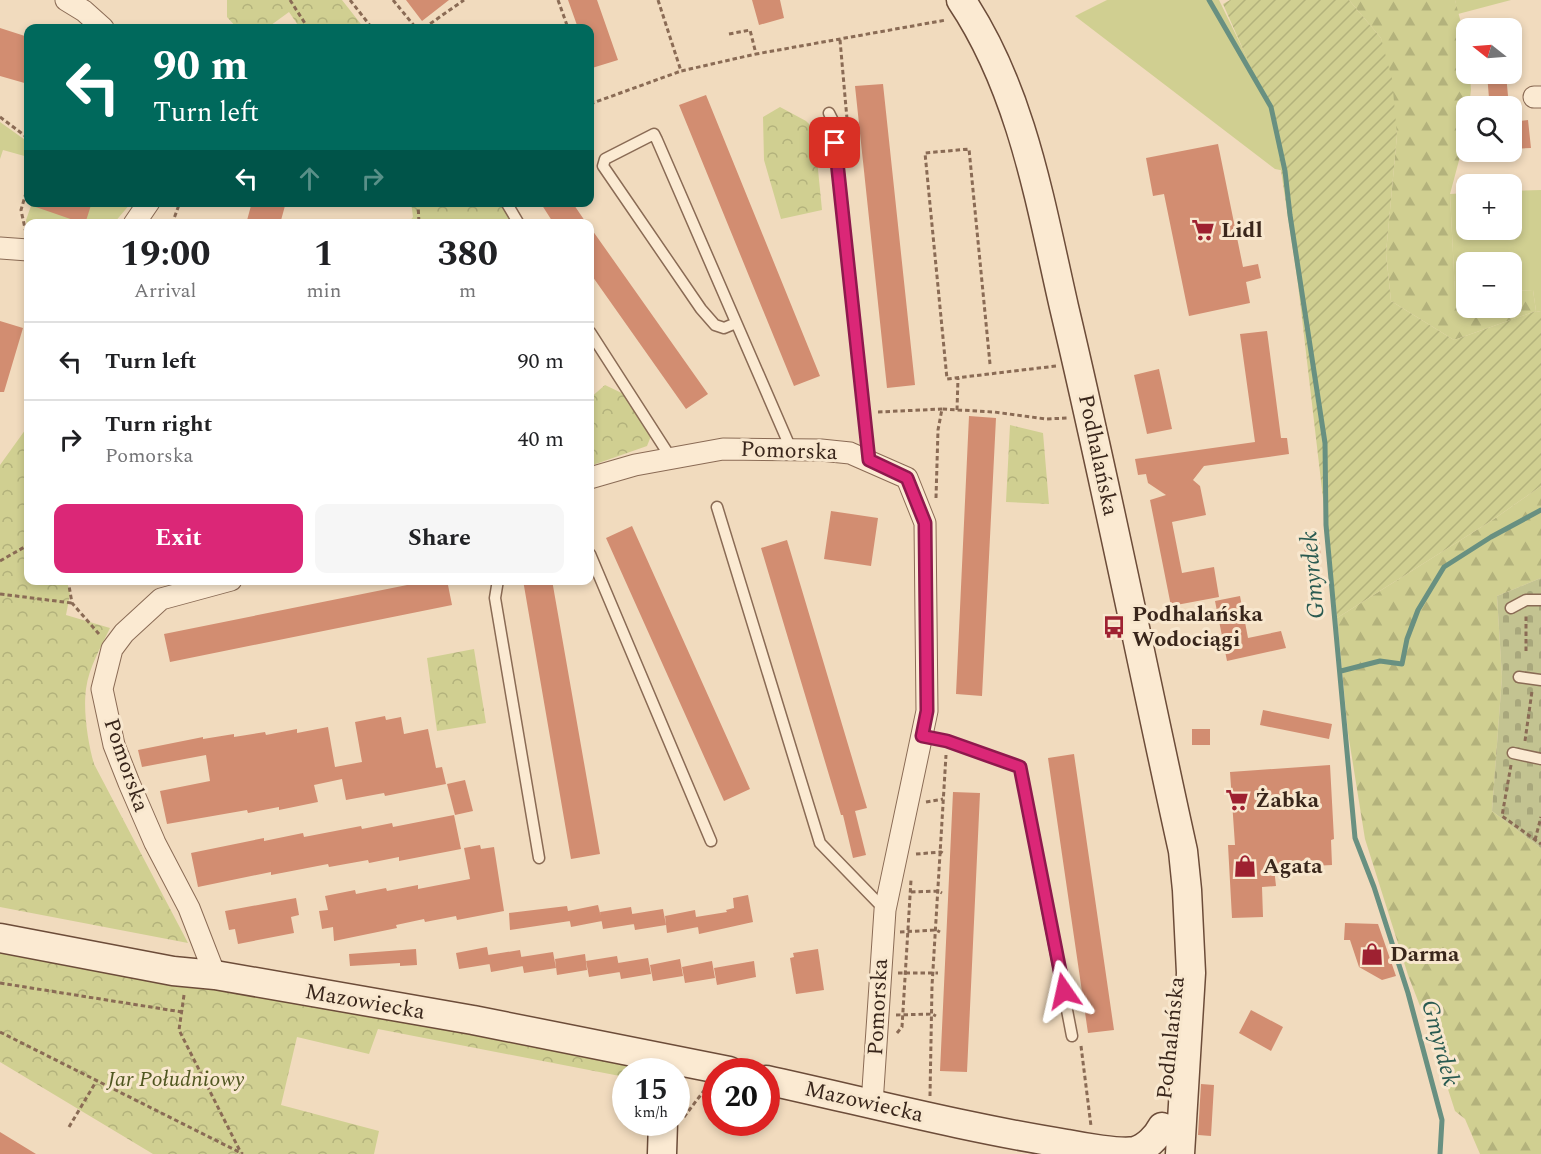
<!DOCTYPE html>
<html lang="en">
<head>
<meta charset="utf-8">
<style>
	:root { --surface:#fff; --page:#f6f6f6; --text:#202124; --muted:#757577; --line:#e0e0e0; --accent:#db2777 }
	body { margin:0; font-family:Spectral,serif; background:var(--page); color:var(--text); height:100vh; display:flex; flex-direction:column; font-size:22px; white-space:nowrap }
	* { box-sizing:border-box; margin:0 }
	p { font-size:20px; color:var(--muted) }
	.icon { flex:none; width:33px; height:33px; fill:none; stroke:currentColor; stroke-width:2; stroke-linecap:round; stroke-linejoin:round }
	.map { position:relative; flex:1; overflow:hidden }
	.drawer { position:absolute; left:24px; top:219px; width:570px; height:366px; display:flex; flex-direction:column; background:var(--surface); border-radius:12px; box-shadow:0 3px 9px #0003 }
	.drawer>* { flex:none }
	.hud { position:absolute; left:24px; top:24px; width:570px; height:183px; border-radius:12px; box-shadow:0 3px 9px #0003; background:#00695c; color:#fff; overflow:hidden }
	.needle { width:39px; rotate:287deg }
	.buttons { position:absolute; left:1456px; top:18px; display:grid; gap:12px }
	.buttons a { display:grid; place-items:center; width:66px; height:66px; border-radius:12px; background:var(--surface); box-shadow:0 3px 9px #0003; font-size:30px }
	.speed { position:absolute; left:612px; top:1058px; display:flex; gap:12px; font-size:30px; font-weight:700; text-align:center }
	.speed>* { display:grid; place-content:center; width:78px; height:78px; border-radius:50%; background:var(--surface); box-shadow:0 3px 9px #0003; line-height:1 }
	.speed small { font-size:15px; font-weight:400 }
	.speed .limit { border:9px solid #d22; background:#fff; color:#111 }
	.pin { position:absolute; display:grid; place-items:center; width:51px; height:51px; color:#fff; margin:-26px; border-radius:12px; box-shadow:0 3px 9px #0006 }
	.me { position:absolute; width:66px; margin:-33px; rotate:349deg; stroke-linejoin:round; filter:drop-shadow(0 0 4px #0008) }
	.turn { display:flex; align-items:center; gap:21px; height:126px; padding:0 30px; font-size:27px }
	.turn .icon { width:78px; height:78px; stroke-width:2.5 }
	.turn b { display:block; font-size:42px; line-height:51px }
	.lanes { display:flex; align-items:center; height:57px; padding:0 30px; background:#0003; justify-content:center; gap:30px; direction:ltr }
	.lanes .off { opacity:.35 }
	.eta { display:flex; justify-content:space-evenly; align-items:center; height:102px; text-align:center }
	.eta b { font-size:36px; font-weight:700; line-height:42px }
	.primary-button { display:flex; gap:12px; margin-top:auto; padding:12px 30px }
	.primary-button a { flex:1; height:69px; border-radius:12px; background:var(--accent); color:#fff; font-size:24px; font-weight:700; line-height:69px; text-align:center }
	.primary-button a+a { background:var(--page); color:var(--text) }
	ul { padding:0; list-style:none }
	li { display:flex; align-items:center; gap:18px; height:78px; padding:0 30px; border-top:2px solid var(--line) }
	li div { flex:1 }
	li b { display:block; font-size:22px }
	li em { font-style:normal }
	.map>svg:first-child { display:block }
	.grass { fill:#d0cf91 }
	.forest { fill:url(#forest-firs) }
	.cemetery { fill:url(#cemetery-stones) }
	.park { fill:url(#park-crowns) }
	.garden { fill:url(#garden-furrows) }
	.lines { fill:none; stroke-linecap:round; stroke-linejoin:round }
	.stream { stroke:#689081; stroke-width:5 }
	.building { fill:#d28d71 }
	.lane-casing { stroke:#8a6b55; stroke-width:13 }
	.street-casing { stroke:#8a6b55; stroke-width:23 }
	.secondary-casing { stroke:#6c4c39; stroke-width:31 }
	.path { stroke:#8a6b55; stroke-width:3; stroke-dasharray:4.5 3; stroke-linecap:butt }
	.lane { stroke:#fbead2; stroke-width:10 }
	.street { stroke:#fbead2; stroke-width:21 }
	.secondary { stroke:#fbead2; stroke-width:28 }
	.route-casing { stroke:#8e194d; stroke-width:15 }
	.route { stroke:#db2777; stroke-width:10 }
	.labels { text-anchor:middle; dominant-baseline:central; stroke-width:6; stroke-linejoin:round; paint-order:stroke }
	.poi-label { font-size:22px; font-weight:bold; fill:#39261b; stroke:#f8e7ce; text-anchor:start }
	.street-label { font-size:22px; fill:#39261b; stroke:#f8e7ce }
	.park-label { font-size:22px; font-style:italic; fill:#505720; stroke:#f8e7ce }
	.water-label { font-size:24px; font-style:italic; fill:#295a51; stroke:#f8e7ce }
</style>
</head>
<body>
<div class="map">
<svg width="1541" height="1154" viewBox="0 0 1541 1154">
	<defs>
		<pattern id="forest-firs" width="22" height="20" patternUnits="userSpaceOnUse" patternTransform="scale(1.5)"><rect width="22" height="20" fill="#d0cf91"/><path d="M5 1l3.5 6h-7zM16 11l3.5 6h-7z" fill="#b3b27c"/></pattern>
		<pattern id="cemetery-stones" width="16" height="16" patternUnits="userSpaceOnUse" patternTransform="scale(1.5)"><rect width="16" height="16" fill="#c3c391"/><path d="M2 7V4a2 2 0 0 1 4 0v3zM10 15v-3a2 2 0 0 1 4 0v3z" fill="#a8a77c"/></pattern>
		<pattern id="park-crowns" width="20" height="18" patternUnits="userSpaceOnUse" patternTransform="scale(1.5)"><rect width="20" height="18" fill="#d0cf91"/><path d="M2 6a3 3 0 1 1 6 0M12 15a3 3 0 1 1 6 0" fill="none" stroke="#b3b27c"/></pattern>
		<pattern id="garden-furrows" width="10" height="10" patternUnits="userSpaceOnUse" patternTransform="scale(1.5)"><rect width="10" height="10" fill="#d0cf91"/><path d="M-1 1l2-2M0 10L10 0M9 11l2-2" fill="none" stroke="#b3b27c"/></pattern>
	</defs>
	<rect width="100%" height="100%" fill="#f1dbbe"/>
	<path class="grass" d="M1107,0H1219L1271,107L1285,171L1275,169L1075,16Z
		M1455,0H1511L1458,14Z
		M0,122L28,142V157L3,150L0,159Z
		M1541,190V312L1536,311L1533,290L1512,291V262H1467V292L1455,293L1450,194L1467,193V230H1512V191Z
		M32,203H131L114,223L28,224V233L26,220Z"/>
	<path class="forest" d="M1349,0H1455L1467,46V74H1470L1471,90L1469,106H1467L1465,138L1450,194L1455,292H1467V308H1512V291L1533,290L1536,311L1454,340L1391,301L1386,253L1397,135L1381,38Z
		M1541,486V578L1497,596L1502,677L1492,811L1541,848V1154H1480L1465,1119L1455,1111L1427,1024L1408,975L1365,839L1348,733L1337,618L1494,519Z"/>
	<path class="cemetery" d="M1541,578V848L1492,811L1502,677L1497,596Z"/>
	<path class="park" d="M227,0H342L364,28H300L289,12L267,28H237L227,17Z
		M780,107L806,121L814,129L822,210L781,219L764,160L763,117Z
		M411,202L503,203L517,224H407L413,217Z
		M605,385L630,397L653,431L647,446L590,466V398Z
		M1010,425L1043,433L1049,504L1006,502Z
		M28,426V580L67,581L70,594L66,615L110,628C101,647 89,667 86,689C83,711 88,743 94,764L188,943L0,907V465Z
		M474,649L486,723L437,731L427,658Z
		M0,938L641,1066L642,1071H626L625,1077L378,1029L369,1054L297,1037L281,1105L379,1131L374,1154H153L0,1062Z"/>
	<path class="garden" d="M1230,0H1349L1381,38L1392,79L1397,135L1386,253L1391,301L1454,340L1536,311L1541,312V486L1494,519L1337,618L1298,284L1273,117L1223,4Z"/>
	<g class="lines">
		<path class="stream" d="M1209,0L1271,107L1285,171L1290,215L1325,443L1326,525L1355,838L1374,887L1408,993L1442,1120L1440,1154
			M1341,671L1380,661L1402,664L1407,639L1418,610L1444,567L1491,537L1541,510"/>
	</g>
	<path class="building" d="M406,0H449L422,21Z
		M568,0H597L618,60L592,68L590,61V28H578Z
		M752,0H780L784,18L759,25Z
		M0,28L28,37V84L0,76Z
		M1487,74H1506L1508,96L1489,98Z
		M883,84L915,385L887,388L855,86Z
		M706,95L820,376L794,386L679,105Z
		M1528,120L1531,148L1512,149V122Z
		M1218,144L1243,267L1258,264L1261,278L1246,282L1250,303L1189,316L1164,194L1153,196L1146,158Z
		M30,202H92L85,224L30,205Z
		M252,202H286L280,224H246Z
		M540,202H572L587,224H554Z
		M590,227L708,394L686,409L590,273Z
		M0,321L23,328L4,392H0Z
		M1267,331L1281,438H1287L1289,454L1204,466L1193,480L1200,486L1206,515L1172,522L1182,573L1214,567L1219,597L1171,606L1150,500L1166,495L1148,483L1146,474L1138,475L1135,459L1255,442L1240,334Z
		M1159,369L1172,429L1147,434L1134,375Z
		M969,416L996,418L982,696L956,694Z
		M831,511L878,518L871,566L824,559Z
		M632,526L750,789L724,801L606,538Z
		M1319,536L1321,561L1306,563L1303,537Z
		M787,540L867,808L855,811L866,855L853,858L843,815H841L761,548Z
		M432,580H447L452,605L170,662L164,634Z
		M523,580H552L600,854L571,859Z
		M1240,596L1248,638L1281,631L1286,648L1227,661L1215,601Z
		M1263,710L1332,724L1329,739L1260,725Z
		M385,716L386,720L401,717L404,734L428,729L436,768L442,767L446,784L385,796L384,793L346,800L342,779L314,785L318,802L279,810V807L248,813L247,810L167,824L160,791L210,781L206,755L142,767L138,750L203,737V739L234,734V737L265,732L266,735L297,729V733L328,727L335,767L362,762L355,722Z
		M1192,729H1210V745H1192Z
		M1074,754L1114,1030L1088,1033L1048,758Z
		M1330,765L1334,839L1331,840L1332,865L1274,868L1276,886L1262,887L1263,917L1232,918L1228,845H1235L1230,772Z
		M465,780L473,811L455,815L447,784Z
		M953,792L980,793L967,1072L940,1071Z
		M454,815L461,849L399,861V857L369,863L368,860L329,867L328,864L271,875V872L198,887L191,853L264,838V841L303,833L304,837L361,826L362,829L392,823L393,827Z
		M480,845L481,849L494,847L504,911L457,920L456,916L425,922L424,919L396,925L397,928L334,941L333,927L322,929L319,911L328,910L325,896L355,890L356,894L386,888L387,891L418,885V889L470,879L464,848Z
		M748,895L753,922L699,934L697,920L698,927L667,933L665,916L695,910L696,917L727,912L726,910L734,908L733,898Z
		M296,898L299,915L291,917L294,933L238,944L235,929L229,930L225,911Z
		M598,905L602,921L571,927L568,911Z
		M567,906L570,921L510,930L509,913Z
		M631,907L634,924L603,929L600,912Z
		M663,909L666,925L635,930L632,914Z
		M1345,923L1378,924L1396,976L1382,980L1359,967L1350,940H1344Z
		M487,947L490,964L459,969L456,953Z
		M416,949L417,965L400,966V963L350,966L349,954Z
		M818,949L824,990L796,994L790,958L794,957L793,953Z
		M520,950L523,966L491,972L488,955Z
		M553,952L556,968L524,973L521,957Z
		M585,954L587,970L557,975L555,959Z
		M617,956L620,972L589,977L586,961Z
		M648,958L651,974L621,979L618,963Z
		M680,959L683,976L653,981L650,965Z
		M712,961L715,978L685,983L682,967Z
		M754,961L756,977L717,985L714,968Z
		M1251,1010L1283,1027L1271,1051L1239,1033Z
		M1201,1084L1214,1085L1211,1136L1198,1135Z
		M0,1132L36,1154H0Z"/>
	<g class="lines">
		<g class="lane-casing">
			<path id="lane" d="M829,113L833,121L869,460
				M506,202L519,224
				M736,323L724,328L715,325L701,309L603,166L605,159L654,134L657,140L791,449
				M590,332L671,458
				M717,507L820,843L885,910
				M590,554L711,841
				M498,580L495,598L539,858
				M1511,608L1526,600H1541
				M1519,677L1541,680
				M922,736L947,741L1020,767L1072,1036
				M1513,753L1541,759"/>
		</g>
		<g class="street-casing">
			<path id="street" d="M66,0L84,11L103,28
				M1534,97H1541
				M134,224L149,202
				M0,248L28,250
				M590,478L635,465L723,449L821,450L850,453L907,478L925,523L927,711L885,910L872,1104
				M215,975L189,908L155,843L129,783L114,745L102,689L112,649L124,633L161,599L231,580"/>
		</g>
		<g class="secondary-casing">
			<path id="secondary" d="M961,0C1022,91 1040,202 1064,307C1107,488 1143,670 1183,851L1187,890L1191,973L1180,1154
				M0,938L173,971L215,975L473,1020L729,1071
				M766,1080C866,1102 966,1128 1067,1144C1082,1147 1121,1154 1135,1151C1146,1148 1157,1137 1162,1127
				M662,1154L663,1122"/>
		</g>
		<path class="path" d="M290,0L308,28
			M350,0L372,28
			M393,0L416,28
			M558,0L568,28
			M658,0L681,71L756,54
			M424,28L464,0
			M729,34L750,30L756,54L946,20
			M840,40L847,119
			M590,92L593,102
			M590,104L681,71
			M0,117L28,138
			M418,202L419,224
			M172,224L180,202
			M26,233L21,210L28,186
			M990,364L969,149L925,153L947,379L1056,366
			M957,410L958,378
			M878,412L942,409
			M936,498L938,430L942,409L994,412L1046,419L1067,418
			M0,561L28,545
			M68,580L72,603L99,634
			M0,594L72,603
			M1526,651V614
			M1525,741L1532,691
			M1511,765L1502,816L1541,844
			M926,802L943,799
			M1535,840L1541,817
			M916,854L941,852L944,854
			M911,892L938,891L942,893
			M900,932L936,930L940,932
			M898,973H938
			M0,983L182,1012
			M184,995L179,1030L241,1153
			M896,1015L932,1014L936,1016
			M0,1032L243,1154
			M897,1033L902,1027L911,880
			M1081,1046L1091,1126
			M930,1096L932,986L946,755
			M684,1117L706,1088
			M69,1127L97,1080"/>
		<use href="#lane" class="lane"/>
		<use href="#street" class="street"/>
		<use href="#secondary" class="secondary"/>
	</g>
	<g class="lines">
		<g class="route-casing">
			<path id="route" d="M835,143L869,460L907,478L925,523L927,711L922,736L947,741L1020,767L1064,991"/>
		</g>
		<use href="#route" class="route"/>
	</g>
	<defs>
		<g id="supermarket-bare" transform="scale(1.8)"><path d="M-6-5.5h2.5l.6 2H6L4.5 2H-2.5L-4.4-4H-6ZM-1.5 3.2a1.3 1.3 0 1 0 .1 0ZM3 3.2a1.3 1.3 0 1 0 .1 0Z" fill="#9e2131" stroke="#f8e7ce" stroke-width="2.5" paint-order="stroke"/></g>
		<g id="bus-bare" transform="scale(1.8)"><path d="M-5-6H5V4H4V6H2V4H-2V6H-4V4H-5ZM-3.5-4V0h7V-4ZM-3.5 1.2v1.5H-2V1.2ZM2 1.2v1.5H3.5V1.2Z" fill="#9e2131" stroke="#f8e7ce" stroke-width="2.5" paint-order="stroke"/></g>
		<g id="shop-bare" transform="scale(1.8)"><path d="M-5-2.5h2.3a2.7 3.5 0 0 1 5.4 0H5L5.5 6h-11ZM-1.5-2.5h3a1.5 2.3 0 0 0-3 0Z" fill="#9e2131" stroke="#f8e7ce" stroke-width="2.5" paint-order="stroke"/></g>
	</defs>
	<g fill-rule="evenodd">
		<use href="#supermarket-bare" x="1203" y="230"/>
		<use href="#bus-bare" x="1114" y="627"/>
		<use href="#supermarket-bare" x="1237" y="800"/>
		<use href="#shop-bare" x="1245" y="866"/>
		<use href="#shop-bare" x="1372" y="954"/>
	</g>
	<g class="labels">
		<g class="poi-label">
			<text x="1221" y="230">Lidl</text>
			<text x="1132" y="614">Podhalańska<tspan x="1132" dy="25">Wodociągi</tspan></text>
			<text x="1255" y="800">Żabka</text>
			<text x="1263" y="866">Agata</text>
			<text x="1390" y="954">Darma</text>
		</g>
		<g class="street-label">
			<text transform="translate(789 451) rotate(2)">Pomorska</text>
			<text transform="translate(1098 455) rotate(78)">Podhalańska</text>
			<text transform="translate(126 765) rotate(71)">Pomorska</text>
			<text transform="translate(365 1002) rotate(10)">Mazowiecka</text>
			<text transform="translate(878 1007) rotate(-87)">Pomorska</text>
			<text transform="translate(1171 1038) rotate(-84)">Podhalańska</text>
			<text transform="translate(864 1102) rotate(13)">Mazowiecka</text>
		</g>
		<g class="park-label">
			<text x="176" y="1079">Jar Południowy</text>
		</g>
		<g class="water-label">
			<text transform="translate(1313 575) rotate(-95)">Gmyrdek</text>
			<text transform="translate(1440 1043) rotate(75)">Gmyrdek</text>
		</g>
	</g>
</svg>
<div class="buttons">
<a><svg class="needle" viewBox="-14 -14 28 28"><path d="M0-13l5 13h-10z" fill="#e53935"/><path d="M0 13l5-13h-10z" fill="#757577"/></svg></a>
<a><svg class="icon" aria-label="search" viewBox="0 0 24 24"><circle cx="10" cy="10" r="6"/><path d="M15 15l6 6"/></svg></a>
<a>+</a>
<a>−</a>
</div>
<div class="speed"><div>15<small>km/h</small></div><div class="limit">20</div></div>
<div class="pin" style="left:835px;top:143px;background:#d93025"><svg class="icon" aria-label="arrive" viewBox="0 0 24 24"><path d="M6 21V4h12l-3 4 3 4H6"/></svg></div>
<svg class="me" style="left:1064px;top:991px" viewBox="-20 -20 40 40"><path d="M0-17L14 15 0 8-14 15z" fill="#db2777" stroke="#fff" stroke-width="4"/></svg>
<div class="hud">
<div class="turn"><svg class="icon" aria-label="left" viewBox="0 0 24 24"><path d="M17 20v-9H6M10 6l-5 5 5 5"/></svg><div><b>90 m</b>Turn left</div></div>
<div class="lanes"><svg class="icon" aria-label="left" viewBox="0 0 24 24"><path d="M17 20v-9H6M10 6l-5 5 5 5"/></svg><svg class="icon off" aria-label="ahead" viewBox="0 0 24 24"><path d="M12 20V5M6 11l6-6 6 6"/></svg><svg class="icon off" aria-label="right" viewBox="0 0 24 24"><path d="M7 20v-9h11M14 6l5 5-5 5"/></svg></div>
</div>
<section class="drawer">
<div class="eta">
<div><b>19:00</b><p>Arrival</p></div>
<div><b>1</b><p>min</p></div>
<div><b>380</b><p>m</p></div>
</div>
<ul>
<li><svg class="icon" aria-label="left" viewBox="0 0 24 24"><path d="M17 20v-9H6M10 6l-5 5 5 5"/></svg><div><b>Turn left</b></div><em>90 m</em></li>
<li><svg class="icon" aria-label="right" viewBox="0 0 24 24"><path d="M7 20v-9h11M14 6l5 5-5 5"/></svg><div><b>Turn right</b><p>Pomorska</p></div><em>40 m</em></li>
</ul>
<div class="primary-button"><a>Exit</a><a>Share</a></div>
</section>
</div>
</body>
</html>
